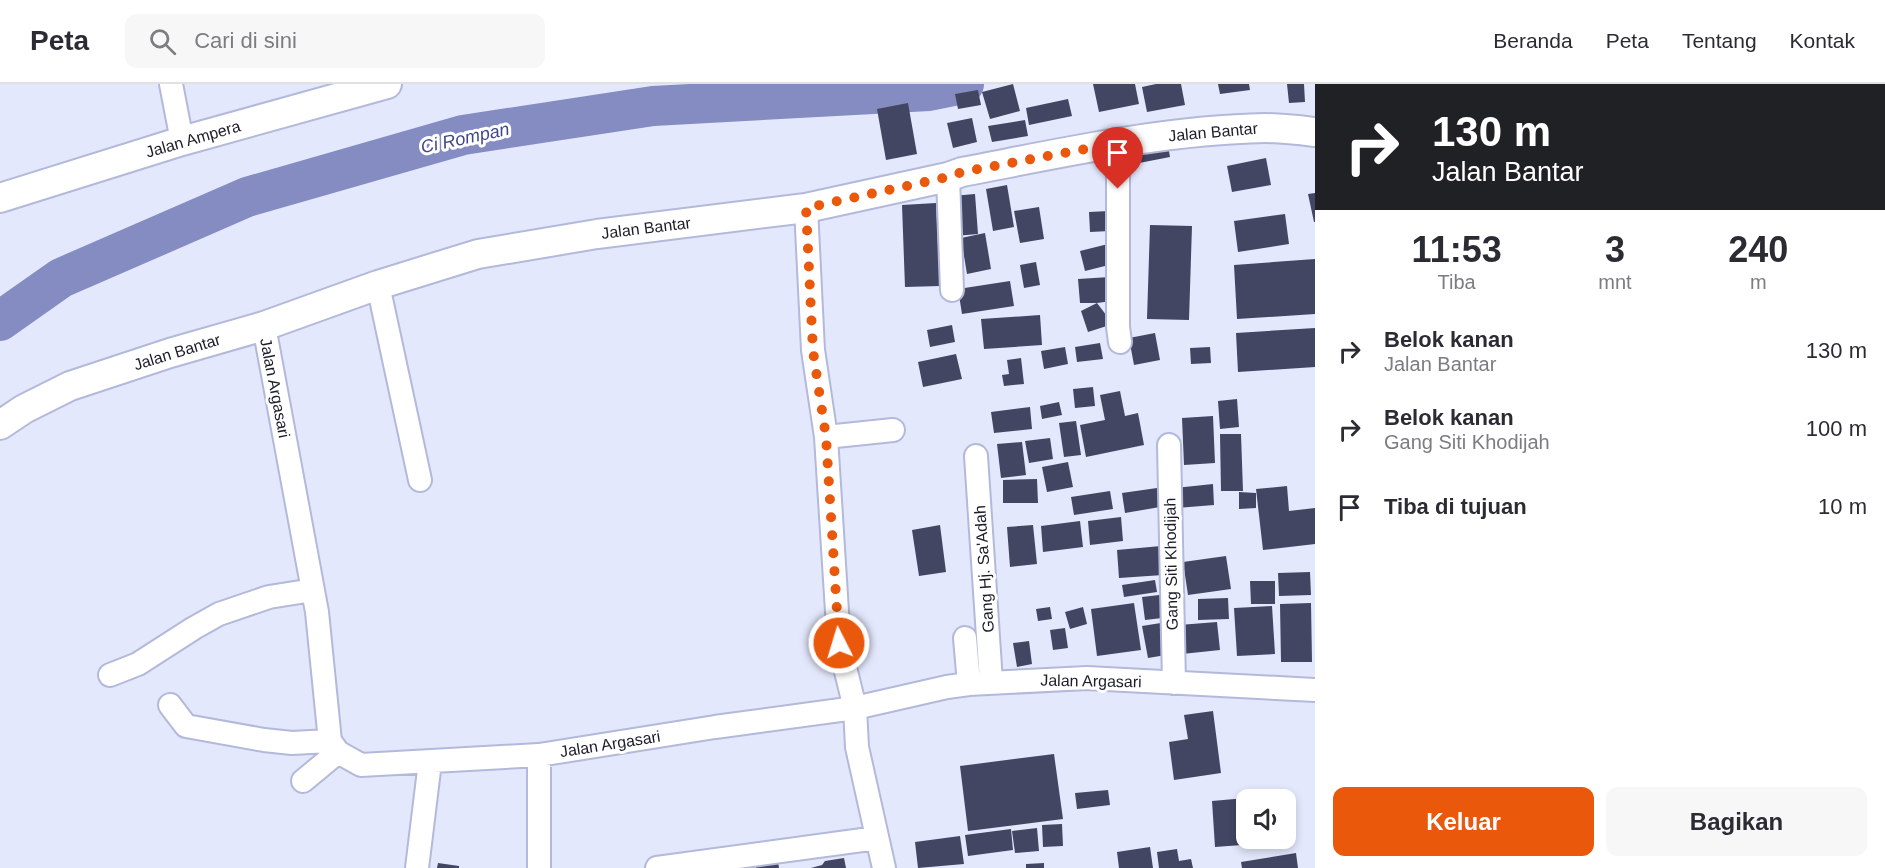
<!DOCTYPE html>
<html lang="id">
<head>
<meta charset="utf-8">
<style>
	:root { --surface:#fff; --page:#f7f7f7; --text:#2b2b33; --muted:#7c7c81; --line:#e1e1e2; --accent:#ea580c }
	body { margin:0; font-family:Helvetica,sans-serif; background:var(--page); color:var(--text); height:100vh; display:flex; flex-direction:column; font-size:22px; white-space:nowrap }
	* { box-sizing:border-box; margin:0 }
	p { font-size:20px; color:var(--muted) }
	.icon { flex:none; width:33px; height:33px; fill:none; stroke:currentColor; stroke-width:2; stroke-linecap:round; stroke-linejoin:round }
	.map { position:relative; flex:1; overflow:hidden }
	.panel { display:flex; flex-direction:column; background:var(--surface); width:570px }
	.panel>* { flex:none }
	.top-card { background:#202124; color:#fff; overflow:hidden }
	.buttons { position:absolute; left:1236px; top:705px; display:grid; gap:12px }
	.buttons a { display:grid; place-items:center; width:60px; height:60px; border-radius:12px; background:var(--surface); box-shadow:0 3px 9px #0003; font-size:30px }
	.pin { position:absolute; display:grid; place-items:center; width:51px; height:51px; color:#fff; margin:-62px -26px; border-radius:50% 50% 50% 0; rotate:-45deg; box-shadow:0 0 6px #0007 }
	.pin .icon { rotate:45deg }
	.me { position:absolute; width:66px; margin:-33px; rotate:355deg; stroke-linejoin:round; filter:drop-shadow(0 0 4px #0008) }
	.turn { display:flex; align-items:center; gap:21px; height:126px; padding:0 18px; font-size:27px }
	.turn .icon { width:78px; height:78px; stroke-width:2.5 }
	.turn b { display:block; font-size:42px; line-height:51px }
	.eta { display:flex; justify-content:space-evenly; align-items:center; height:102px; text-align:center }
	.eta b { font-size:36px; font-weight:700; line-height:42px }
	.button { display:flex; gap:12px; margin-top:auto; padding:12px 18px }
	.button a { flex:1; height:69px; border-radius:12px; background:var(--accent); color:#fff; font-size:24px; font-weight:700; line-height:69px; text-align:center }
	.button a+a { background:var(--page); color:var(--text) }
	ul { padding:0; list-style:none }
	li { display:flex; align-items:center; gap:18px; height:78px; padding:0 18px }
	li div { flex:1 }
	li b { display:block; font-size:22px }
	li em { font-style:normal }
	header { display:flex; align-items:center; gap:36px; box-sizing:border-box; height:84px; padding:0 30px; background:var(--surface); border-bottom:2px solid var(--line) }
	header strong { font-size:28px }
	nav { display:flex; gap:33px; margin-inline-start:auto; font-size:21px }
	.search { width:420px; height:54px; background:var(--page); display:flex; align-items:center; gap:15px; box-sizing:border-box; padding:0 21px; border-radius:12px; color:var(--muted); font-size:22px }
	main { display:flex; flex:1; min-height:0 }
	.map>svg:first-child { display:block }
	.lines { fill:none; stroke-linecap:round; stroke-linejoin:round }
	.river { stroke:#848cc2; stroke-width:40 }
	.building { fill:#424662 }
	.minor-casing { stroke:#b3b9da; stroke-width:26 }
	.tertiary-casing { stroke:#b3b9da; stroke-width:32 }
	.minor { stroke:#fff; stroke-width:22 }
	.tertiary { stroke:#fff; stroke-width:28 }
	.route { stroke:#ea580c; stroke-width:10; stroke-dasharray:0 18 }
	.labels { text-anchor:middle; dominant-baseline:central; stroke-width:6; stroke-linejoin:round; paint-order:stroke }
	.street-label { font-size:16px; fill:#1b1d29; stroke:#fff }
	.water-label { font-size:18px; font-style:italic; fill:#41468a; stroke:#fff }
</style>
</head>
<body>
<header>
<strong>Peta</strong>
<div class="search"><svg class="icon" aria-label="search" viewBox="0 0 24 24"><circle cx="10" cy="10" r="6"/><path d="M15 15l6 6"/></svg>Cari di sini</div>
<nav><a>Beranda</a><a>Peta</a><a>Tentang</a><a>Kontak</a></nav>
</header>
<main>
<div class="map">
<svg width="1315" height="784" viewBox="0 0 1315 784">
	<rect width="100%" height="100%" fill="#e4e8fd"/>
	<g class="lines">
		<path class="river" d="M0,237L61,194L247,113L463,51L653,22L929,7L964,0"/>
	</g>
	<path class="building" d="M1013,0L1020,27L990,35L982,8Z
		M1093,0H1135L1139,20L1099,28Z
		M1156,0H1181L1185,21L1147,28L1142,3Z
		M1218,0H1249L1250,6L1220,10Z
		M1287,0H1304L1305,18L1289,19Z
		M978,6L981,21L958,25L955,10Z
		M1068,15L1072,32L1029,41L1026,24Z
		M908,19L917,70L886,76L877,25Z
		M972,34L977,58L953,64L947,39Z
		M1025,36L1028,52L992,58L988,42Z
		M1167,56L1170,73L1134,80L1131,62Z
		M1266,74L1271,101L1232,108L1227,82Z
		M1007,101L1014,143L993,147L986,105Z
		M1315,109V138H1314L1308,110Z
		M975,110L978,150L955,152L952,112Z
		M936,119L940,202L905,203L902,121Z
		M1039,123L1044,155L1020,159L1014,127Z
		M1109,127L1110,147L1090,148L1089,128Z
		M1285,130L1289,160L1238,168L1234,137Z
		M1150,141L1192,142L1189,236L1147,235Z
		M985,149L991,185L967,190L961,154Z
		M1108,160L1113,180L1085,187L1080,167Z
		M1315,175V230L1237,235L1234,181Z
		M1036,178L1040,201L1024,204L1020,181Z
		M1110,193L1112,217L1097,219L1113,240L1088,248L1081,227L1097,219H1080L1078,195Z
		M1010,197L1014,222L962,230L958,205Z
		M1040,231L1042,261L984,265L981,235Z
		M952,241L955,258L930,263L927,246Z
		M1315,244V283L1238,288L1236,249Z
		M1155,249L1160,276L1134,281L1129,254Z
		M1100,259L1103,275L1077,278L1075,263Z
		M1065,263L1068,280L1044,285L1041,267Z
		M1210,263L1211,279L1191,280L1190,264Z
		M956,270L962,295L923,303L918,278Z
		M1021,274L1024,300L1004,302L1002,291L1009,290L1007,276Z
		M1093,303L1095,322L1075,324L1073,305Z
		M1120,307L1125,332L1138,329L1144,361L1086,373L1080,341L1105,336L1100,311Z
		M1237,315L1239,343L1220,345L1218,317Z
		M1059,318L1062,331L1042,335L1040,322Z
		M1030,323L1032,345L994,349L991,328Z
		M1213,332L1215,379L1184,381L1182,334Z
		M1076,337L1081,371L1064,373L1059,339Z
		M1220,350H1241L1243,407H1221Z
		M1050,354L1053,375L1029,379L1025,357Z
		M1022,358L1026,391L1001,394L997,360Z
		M1068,378L1073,403L1047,408L1042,383Z
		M1037,395L1038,419H1003V396Z
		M1213,400L1214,421L1177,424L1175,404Z
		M1287,402L1289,427L1315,424V460L1263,466L1256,405Z
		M1157,404L1160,423L1125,429L1122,409Z
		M1110,407L1113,425L1074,431L1071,413Z
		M1239,408L1256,409V424L1239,425Z
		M1121,433L1123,457L1090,461L1088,437Z
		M1080,437L1083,463L1043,468L1041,442Z
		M940,441L946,488L919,492L912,446Z
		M1033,441L1037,480L1010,483L1007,443Z
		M1161,462L1163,491L1119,494L1117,466Z
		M1226,472L1231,505L1188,511L1183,478Z
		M1310,488L1311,511L1279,512L1278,489Z
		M1155,496L1157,508L1124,513L1122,501Z
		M1250,497H1275V520H1251Z
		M1168,510L1171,533L1145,536L1142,513Z
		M1228,514L1229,535L1198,536V515Z
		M1134,519L1141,566L1097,572L1091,525Z
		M1311,519L1312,578H1281L1280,520Z
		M1272,522L1275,570L1237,572L1234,524Z
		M1050,523L1052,535L1038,537L1036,525Z
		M1083,523L1087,540L1070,545L1065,528Z
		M1167,538L1172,570L1148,574L1142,542Z
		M1217,538L1220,566L1182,570L1179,541Z
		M1065,544L1068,564L1053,566L1050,546Z
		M1029,557L1032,580L1017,583L1013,559Z
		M1213,627L1221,689L1174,696L1169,658L1188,655L1184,631Z
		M1054,670L1063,735L968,747L960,682Z
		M1108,706L1110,721L1077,725L1075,709Z
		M1246,714V741L1241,742L1242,761L1215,763L1212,717Z
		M1062,740L1063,762L1043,763L1042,741Z
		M1037,744L1039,767L1015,769L1012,747Z
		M1011,745L1013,766L968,772L965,751Z
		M960,752L964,780L918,784L915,758Z
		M1150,763L1153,784H1119L1117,768Z
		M1177,765L1179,777L1191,775L1193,784H1159L1157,768Z
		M1296,769L1298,784H1242L1241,778Z
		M844,774L846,784H811L822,781L825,777Z
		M778,778L779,784H756V782Z
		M438,779L459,782V784H437Z
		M1044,779V784H1026V780Z"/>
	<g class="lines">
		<g class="minor-casing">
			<path id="minor" d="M171,0L182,57
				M1118,59V243L1120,258
				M948,93L952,206
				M806,124L813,266L826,353L839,559L855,624L857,663L884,784
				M378,201L420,396
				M264,242L317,528L330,657L338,668L361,681L539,671L715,643L855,624L947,603L969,600L1087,594L1315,606
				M826,353L893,346
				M1169,361L1174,599
				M976,372L991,598
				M965,554L969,600
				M110,591L138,580L194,544L219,530L269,513L313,506
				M170,621L186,642L264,656L292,659L330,657
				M303,697L338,668
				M417,784L430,678
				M539,784V671
				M657,784L877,754"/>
		</g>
		<g class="tertiary-casing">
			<path id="tertiary" d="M0,114L182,57L387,0
				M0,341L24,325L70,302L170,269L264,242L378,201L478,170L597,150L806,124L948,93L962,88C1062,69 1163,46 1265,44C1281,44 1298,46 1315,48"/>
		</g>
		<use href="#minor" class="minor"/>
		<use href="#tertiary" class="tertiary"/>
	</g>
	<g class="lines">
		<path class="route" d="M839,559L826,353L813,267L806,124L948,93L962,88L1118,59V105"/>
	</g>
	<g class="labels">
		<g class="street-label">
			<text transform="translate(1213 48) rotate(-5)">Jalan Bantar</text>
			<text transform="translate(193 55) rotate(-16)">Jalan Ampera</text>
			<text transform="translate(646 144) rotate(-7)">Jalan Bantar</text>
			<text transform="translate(177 268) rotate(-17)">Jalan Bantar</text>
			<text transform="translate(275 304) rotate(79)">Jalan Argasari</text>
			<text transform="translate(1171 480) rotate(-91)">Gang Siti Khodijah</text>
			<text transform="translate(984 485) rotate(-94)">Gang Hj. Sa'Adah</text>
			<text transform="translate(1091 597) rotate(1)">Jalan Argasari</text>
			<text transform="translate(610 660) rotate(-9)">Jalan Argasari</text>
		</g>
		<g class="water-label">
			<text transform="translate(465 54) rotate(-12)">Ci Rompan</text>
		</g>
	</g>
</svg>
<div class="buttons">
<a><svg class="icon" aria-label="sound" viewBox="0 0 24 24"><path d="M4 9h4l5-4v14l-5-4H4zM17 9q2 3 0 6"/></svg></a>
</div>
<div class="pin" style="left:1118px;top:105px;background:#d93025"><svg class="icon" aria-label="arrive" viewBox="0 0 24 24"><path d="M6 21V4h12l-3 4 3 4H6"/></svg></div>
<svg class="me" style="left:839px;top:559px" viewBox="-20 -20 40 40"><circle r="17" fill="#ea580c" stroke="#fff" stroke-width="3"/><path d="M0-11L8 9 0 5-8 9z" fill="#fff"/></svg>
</div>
<section class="panel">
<div class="top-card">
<div class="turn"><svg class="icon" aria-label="right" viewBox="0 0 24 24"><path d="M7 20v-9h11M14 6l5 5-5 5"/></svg><div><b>130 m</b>Jalan Bantar</div></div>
</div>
<div class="eta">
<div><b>11:53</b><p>Tiba</p></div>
<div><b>3</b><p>mnt</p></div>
<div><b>240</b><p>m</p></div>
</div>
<ul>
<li><svg class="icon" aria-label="right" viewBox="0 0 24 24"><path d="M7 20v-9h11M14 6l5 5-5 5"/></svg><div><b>Belok kanan</b><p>Jalan Bantar</p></div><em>130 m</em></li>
<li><svg class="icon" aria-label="right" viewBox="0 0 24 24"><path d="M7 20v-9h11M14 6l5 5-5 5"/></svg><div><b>Belok kanan</b><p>Gang Siti Khodijah</p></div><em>100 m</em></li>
<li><svg class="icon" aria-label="arrive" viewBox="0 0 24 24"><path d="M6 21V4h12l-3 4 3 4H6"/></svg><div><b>Tiba di tujuan</b></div><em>10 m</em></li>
</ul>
<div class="button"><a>Keluar</a><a>Bagikan</a></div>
</section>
</main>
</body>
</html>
